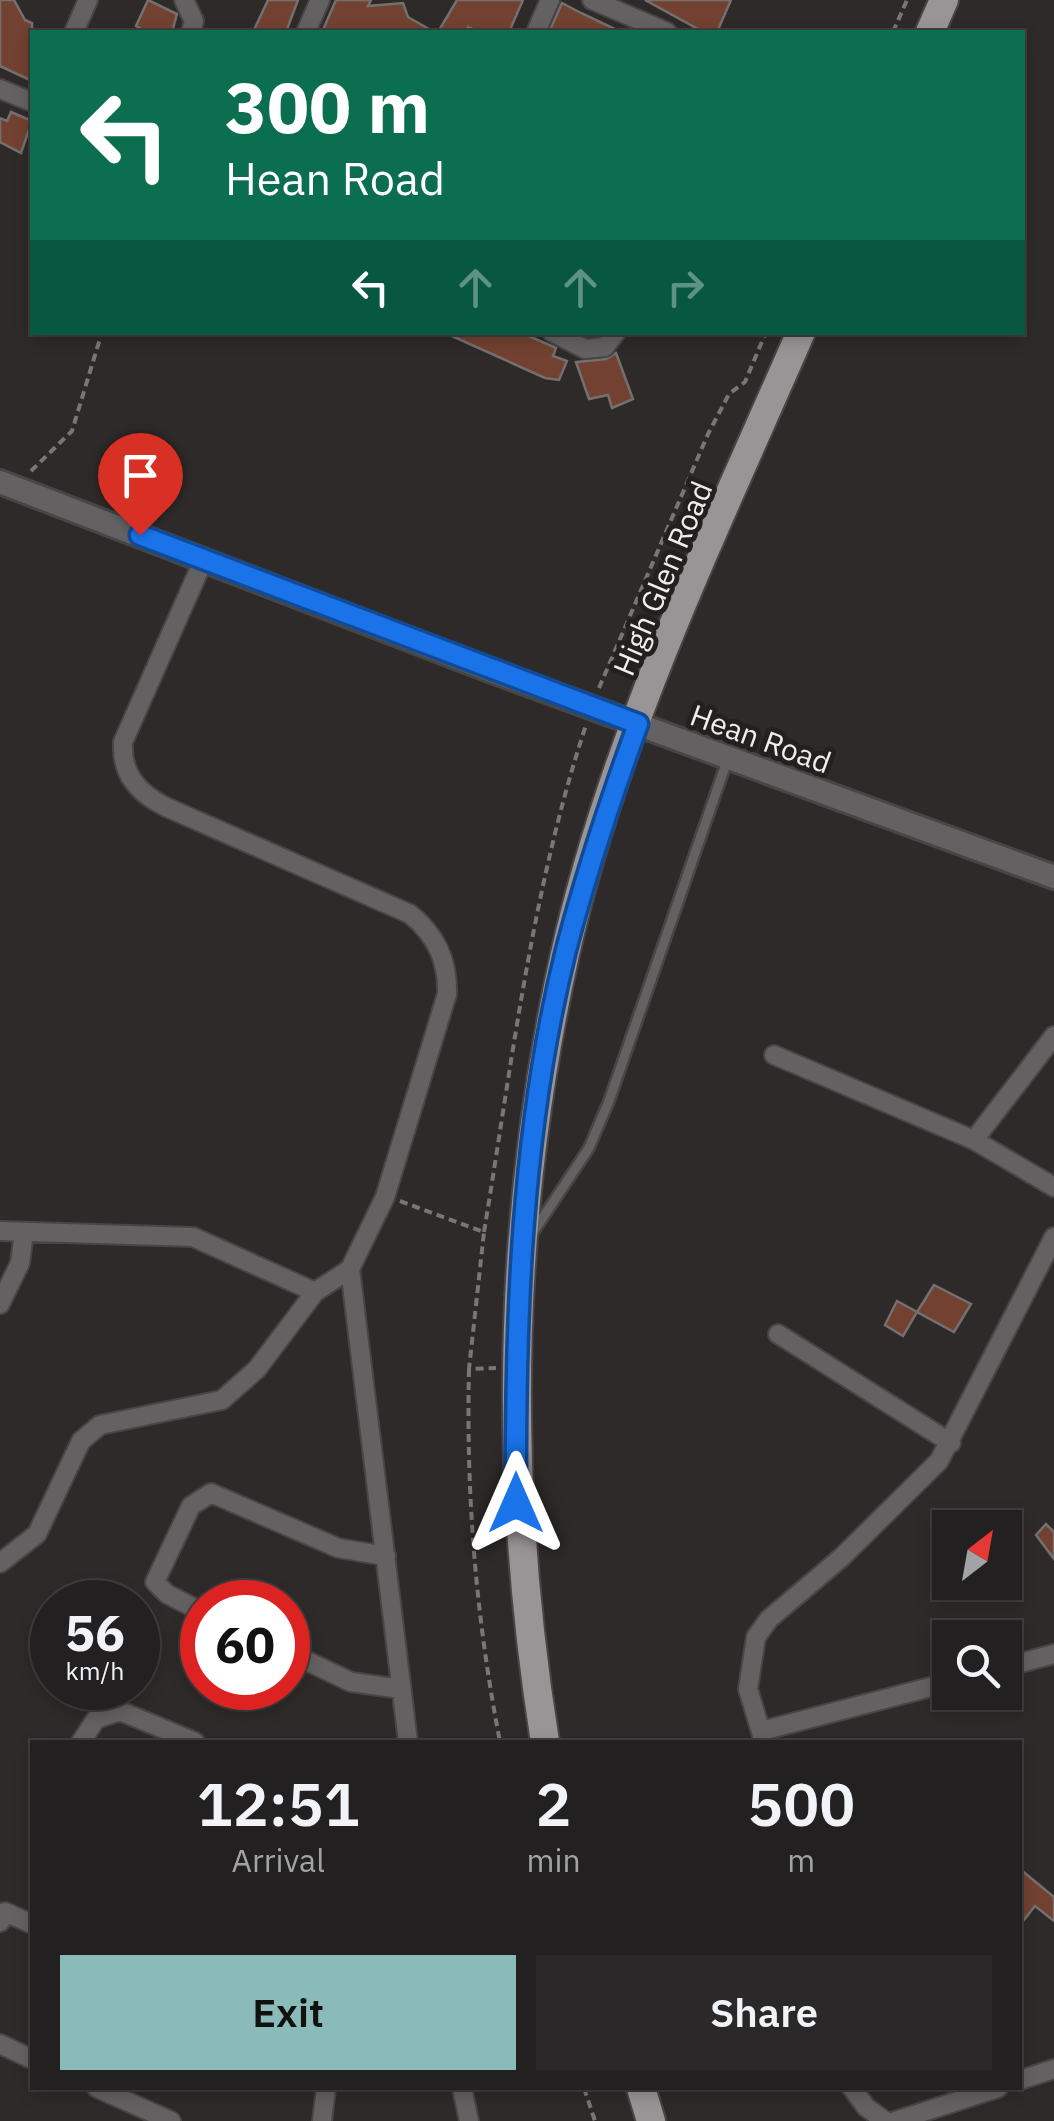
<!DOCTYPE html>
<html lang="en">
<head>
<meta charset="utf-8">
<style>
	:root { --surface:#222020; --page:#2a2829; --text:#f1f3f6; --muted:#a2a3a5; --line:#3f3e3e; --accent:#8bbbb9 }
	body { margin:0; font-family:"IBM Plex Sans",sans-serif; background:var(--page); color:var(--text); height:100vh; display:flex; flex-direction:column; font-size:38px; white-space:nowrap }
	* { box-sizing:border-box; margin:0 }
	p { font-size:32px; color:var(--muted) }
	.icon { flex:none; width:55px; height:55px; fill:none; stroke:currentColor; stroke-width:2; stroke-linecap:round; stroke-linejoin:round }
	.map { position:relative; flex:1; overflow:hidden }
	.sheet { position:absolute; left:30px; top:1740px; width:992px; height:350px; display:flex; flex-direction:column; background:var(--surface); border-radius:0px; box-shadow:0 5px 15px #0003,0 0 0 2px var(--line) }
	.sheet>* { flex:none }
	.hud { position:absolute; left:30px; top:30px; width:995px; height:305px; border-radius:0px; box-shadow:0 5px 15px #0003,0 0 0 2px var(--line); background:#0b6e4f; color:#fff; overflow:hidden }
	.needle { width:65px; rotate:31deg }
	.controls { position:absolute; left:932px; top:1510px; display:grid; gap:20px }
	.controls a { display:grid; place-items:center; width:90px; height:90px; border-radius:0px; background:var(--surface); box-shadow:0 5px 15px #0003,0 0 0 2px var(--line); font-size:50px }
	.speed { position:absolute; left:30px; top:1580px; display:flex; gap:20px; font-size:50px; font-weight:700; text-align:center }
	.speed>* { display:grid; place-content:center; width:130px; height:130px; border-radius:50%; background:var(--surface); box-shadow:0 5px 15px #0003,0 0 0 2px var(--line); line-height:1 }
	.speed small { font-size:25px; font-weight:400 }
	.speed .limit { border:15px solid #d22; background:#fff; color:#111 }
	.pin { position:absolute; display:grid; place-items:center; width:85px; height:85px; color:#fff; margin:-102px -42px; border-radius:50% 50% 50% 0; rotate:-45deg; box-shadow:0 0 10px #0007 }
	.pin .icon { rotate:45deg }
	.me { position:absolute; width:110px; margin:-55px; rotate:0deg; stroke-linejoin:round; filter:drop-shadow(0 0 8px #0008) }
	.turn { display:flex; align-items:center; gap:35px; height:210px; padding:0 30px; font-size:45px }
	.turn .icon { width:130px; height:130px; stroke-width:2.5 }
	.turn b { display:block; font-size:70px; line-height:85px }
	.lanes { display:flex; align-items:center; height:95px; padding:0 30px; background:#0003; justify-content:center; gap:50px; direction:ltr }
	.lanes .off { opacity:.35 }
	.eta { display:flex; justify-content:space-evenly; align-items:center; height:170px; text-align:center }
	.eta b { font-size:60px; font-weight:600; line-height:70px }
	.action { display:flex; gap:20px; margin-top:auto; padding:20px 30px }
	.action a { flex:1; height:115px; border-radius:0px; background:var(--accent); color:#111; font-size:40px; font-weight:600; line-height:115px; text-align:center }
	.action a+a { background:var(--page); color:var(--text) }
	.map>svg:first-child { display:block }
	.building { fill:#724131; stroke:#74706e; stroke-width:2.5 }
	.lines { fill:none; stroke-linecap:round; stroke-linejoin:round }
	.service-casing { stroke:#494545; stroke-width:14 }
	.minor-casing { stroke:#494545; stroke-width:22 }
	.tertiary-casing { stroke:#494545; stroke-width:28 }
	.primary-casing { stroke:#494545; stroke-width:32 }
	.path { stroke:#7a7676; stroke-width:4; stroke-dasharray:8 5; stroke-linecap:butt }
	.service { stroke:#636161; stroke-width:9 }
	.minor { stroke:#636161; stroke-width:18 }
	.tertiary { stroke:#636161; stroke-width:22 }
	.primary { stroke:#999596; stroke-width:28 }
	.route-casing { stroke:#114b97; stroke-width:25 }
	.route { stroke:#1a73e8; stroke-width:18 }
	.labels { text-anchor:middle; dominant-baseline:central; stroke-width:10; stroke-linejoin:round; paint-order:stroke }
	.street-label { font-size:30px; fill:#f0eded; stroke:#242020 }
</style>
</head>
<body>
<div class="map">
<svg width="1054" height="2121" viewBox="0 0 1054 2121">
	<rect width="100%" height="100%" fill="#2e2a2a"/>
	<path class="building" d="M0,0H14L25,20L32,23V81L0,66Z
		M148,0L177,14L172,32H147L136,26Z
		M268,0H298L286,32H253Z
		M336,0H371L368,6L403,3L408,17L434,32H322Z
		M457,0H523L509,32H479L468,27L466,32H438Z
		M645,0H731L717,32L698,29Z
		M562,3L581,13L621,32H549Z
		M11,112L32,121L21,153L0,142V118L7,121Z
		M443,332H520L556,348L553,356L567,361L559,380L545,378Z
		M616,353L633,399L612,408L608,395L589,399L576,362L606,359Z
		M934,1285L971,1304L954,1332L917,1312Z
		M897,1301L917,1312L903,1336L885,1325Z
		M1046,1524L1054,1532V1559L1036,1535Z
		M1020,1869L1054,1897V1921L1035,1906L1020,1925Z"/>
	<g class="lines">
		<g class="service-casing">
			<path id="service" d="M532,1234L589,1148L609,1101L727,761"/>
		</g>
		<g class="minor-casing">
			<path id="minor" d="M184,0L194,21L191,32
				M592,0L667,32
				M74,32L88,0
				M306,32L320,0
				M536,32L550,0
				M0,89L32,102
				M552,332L585,349L605,347L616,332
				M204,559L123,742C121,774 138,793 166,807L410,914C436,935 448,960 447,994L385,1197L350,1269L408,1742
				M774,1055L974,1140L1054,1187
				M974,1140L1054,1036
				M0,1231L193,1237L315,1292
				M0,1304L20,1263L24,1232
				M778,1334L951,1443
				M0,1563L37,1534L81,1441L100,1425L222,1400L257,1369L315,1292L350,1269
				M202,1612L167,1594L155,1582L191,1506L211,1493L338,1548L386,1556
				M288,1652L351,1682L401,1689
				M1005,1667L1054,1654
				M761,1731L950,1682
				M81,1742L96,1719L120,1711L195,1742
				M764,1742L748,1689L756,1637L769,1619L842,1557L939,1461L1054,1237
				M0,1922L5,1912L32,1924
				M0,2044L32,2059
				M1020,2080L1054,2069
				M97,2088L171,2121
				M462,2088L469,2121
				M852,2088L866,2107L885,2121
				M322,2121L326,2088
				M895,2121L998,2088"/>
		</g>
		<g class="tertiary-casing">
			<path id="tertiary" d="M0,482L492,671L1054,877"/>
		</g>
		<g class="primary-casing">
			<path id="primary" d="M930,32L944,0
				M545,1742C503,1479 507,1215 565,954C613,739 713,534 801,332
				M641,2088L651,2121"/>
		</g>
		<path class="path" d="M893,32L907,0
			M31,471L72,431L102,332
			M599,688L708,434L729,394L745,382L766,332
			M400,1201L484,1232L469,1369L496,1368
			M484,1232C512,1063 532,888 586,725
			M469,1369C466,1496 476,1618 500,1742
			M584,2088L595,2121"/>
		<use href="#service" class="service"/>
		<use href="#minor" class="minor"/>
		<use href="#tertiary" class="tertiary"/>
		<use href="#primary" class="primary"/>
	</g>
	<g class="lines">
		<g class="route-casing">
			<path id="route" d="M140,535L638,724C611,798 586,873 566,950C521,1131 515,1318 516,1503"/>
		</g>
		<use href="#route" class="route"/>
	</g>
	<g class="labels">
		<g class="street-label">
			<text transform="translate(662 578) rotate(-67)">High Glen Road</text>
			<text transform="translate(761 738) rotate(20)">Hean Road</text>
		</g>
	</g>
</svg>
<div class="controls">
<a><svg class="needle" viewBox="-14 -14 28 28"><path d="M0-13l5 13h-10z" fill="#e53935"/><path d="M0 13l5-13h-10z" fill="#a2a3a5"/></svg></a>
<a><svg class="icon" aria-label="search" viewBox="0 0 24 24"><circle cx="10" cy="10" r="6"/><path d="M15 15l6 6"/></svg></a>
</div>
<div class="speed"><div>56<small>km/h</small></div><div class="limit">60</div></div>
<div class="pin" style="left:140px;top:535px;background:#d93025"><svg class="icon" aria-label="arrive" viewBox="0 0 24 24"><path d="M6 21V4h12l-3 4 3 4H6"/></svg></div>
<svg class="me" style="left:516px;top:1503px" viewBox="-20 -20 40 40"><path d="M0-17L14 15 0 8-14 15z" fill="#1a73e8" stroke="#fff" stroke-width="4"/></svg>
<div class="hud">
<div class="turn"><svg class="icon" aria-label="left" viewBox="0 0 24 24"><path d="M17 20v-9H6M10 6l-5 5 5 5"/></svg><div><b>300 m</b>Hean Road</div></div>
<div class="lanes"><svg class="icon" aria-label="left" viewBox="0 0 24 24"><path d="M17 20v-9H6M10 6l-5 5 5 5"/></svg><svg class="icon off" aria-label="ahead" viewBox="0 0 24 24"><path d="M12 20V5M6 11l6-6 6 6"/></svg><svg class="icon off" aria-label="ahead" viewBox="0 0 24 24"><path d="M12 20V5M6 11l6-6 6 6"/></svg><svg class="icon off" aria-label="right" viewBox="0 0 24 24"><path d="M7 20v-9h11M14 6l5 5-5 5"/></svg></div>
</div>
<section class="sheet">
<div class="eta">
<div><b>12:51</b><p>Arrival</p></div>
<div><b>2</b><p>min</p></div>
<div><b>500</b><p>m</p></div>
</div>
<div class="action"><a>Exit</a><a>Share</a></div>
</section>
</div>
</body>
</html>
